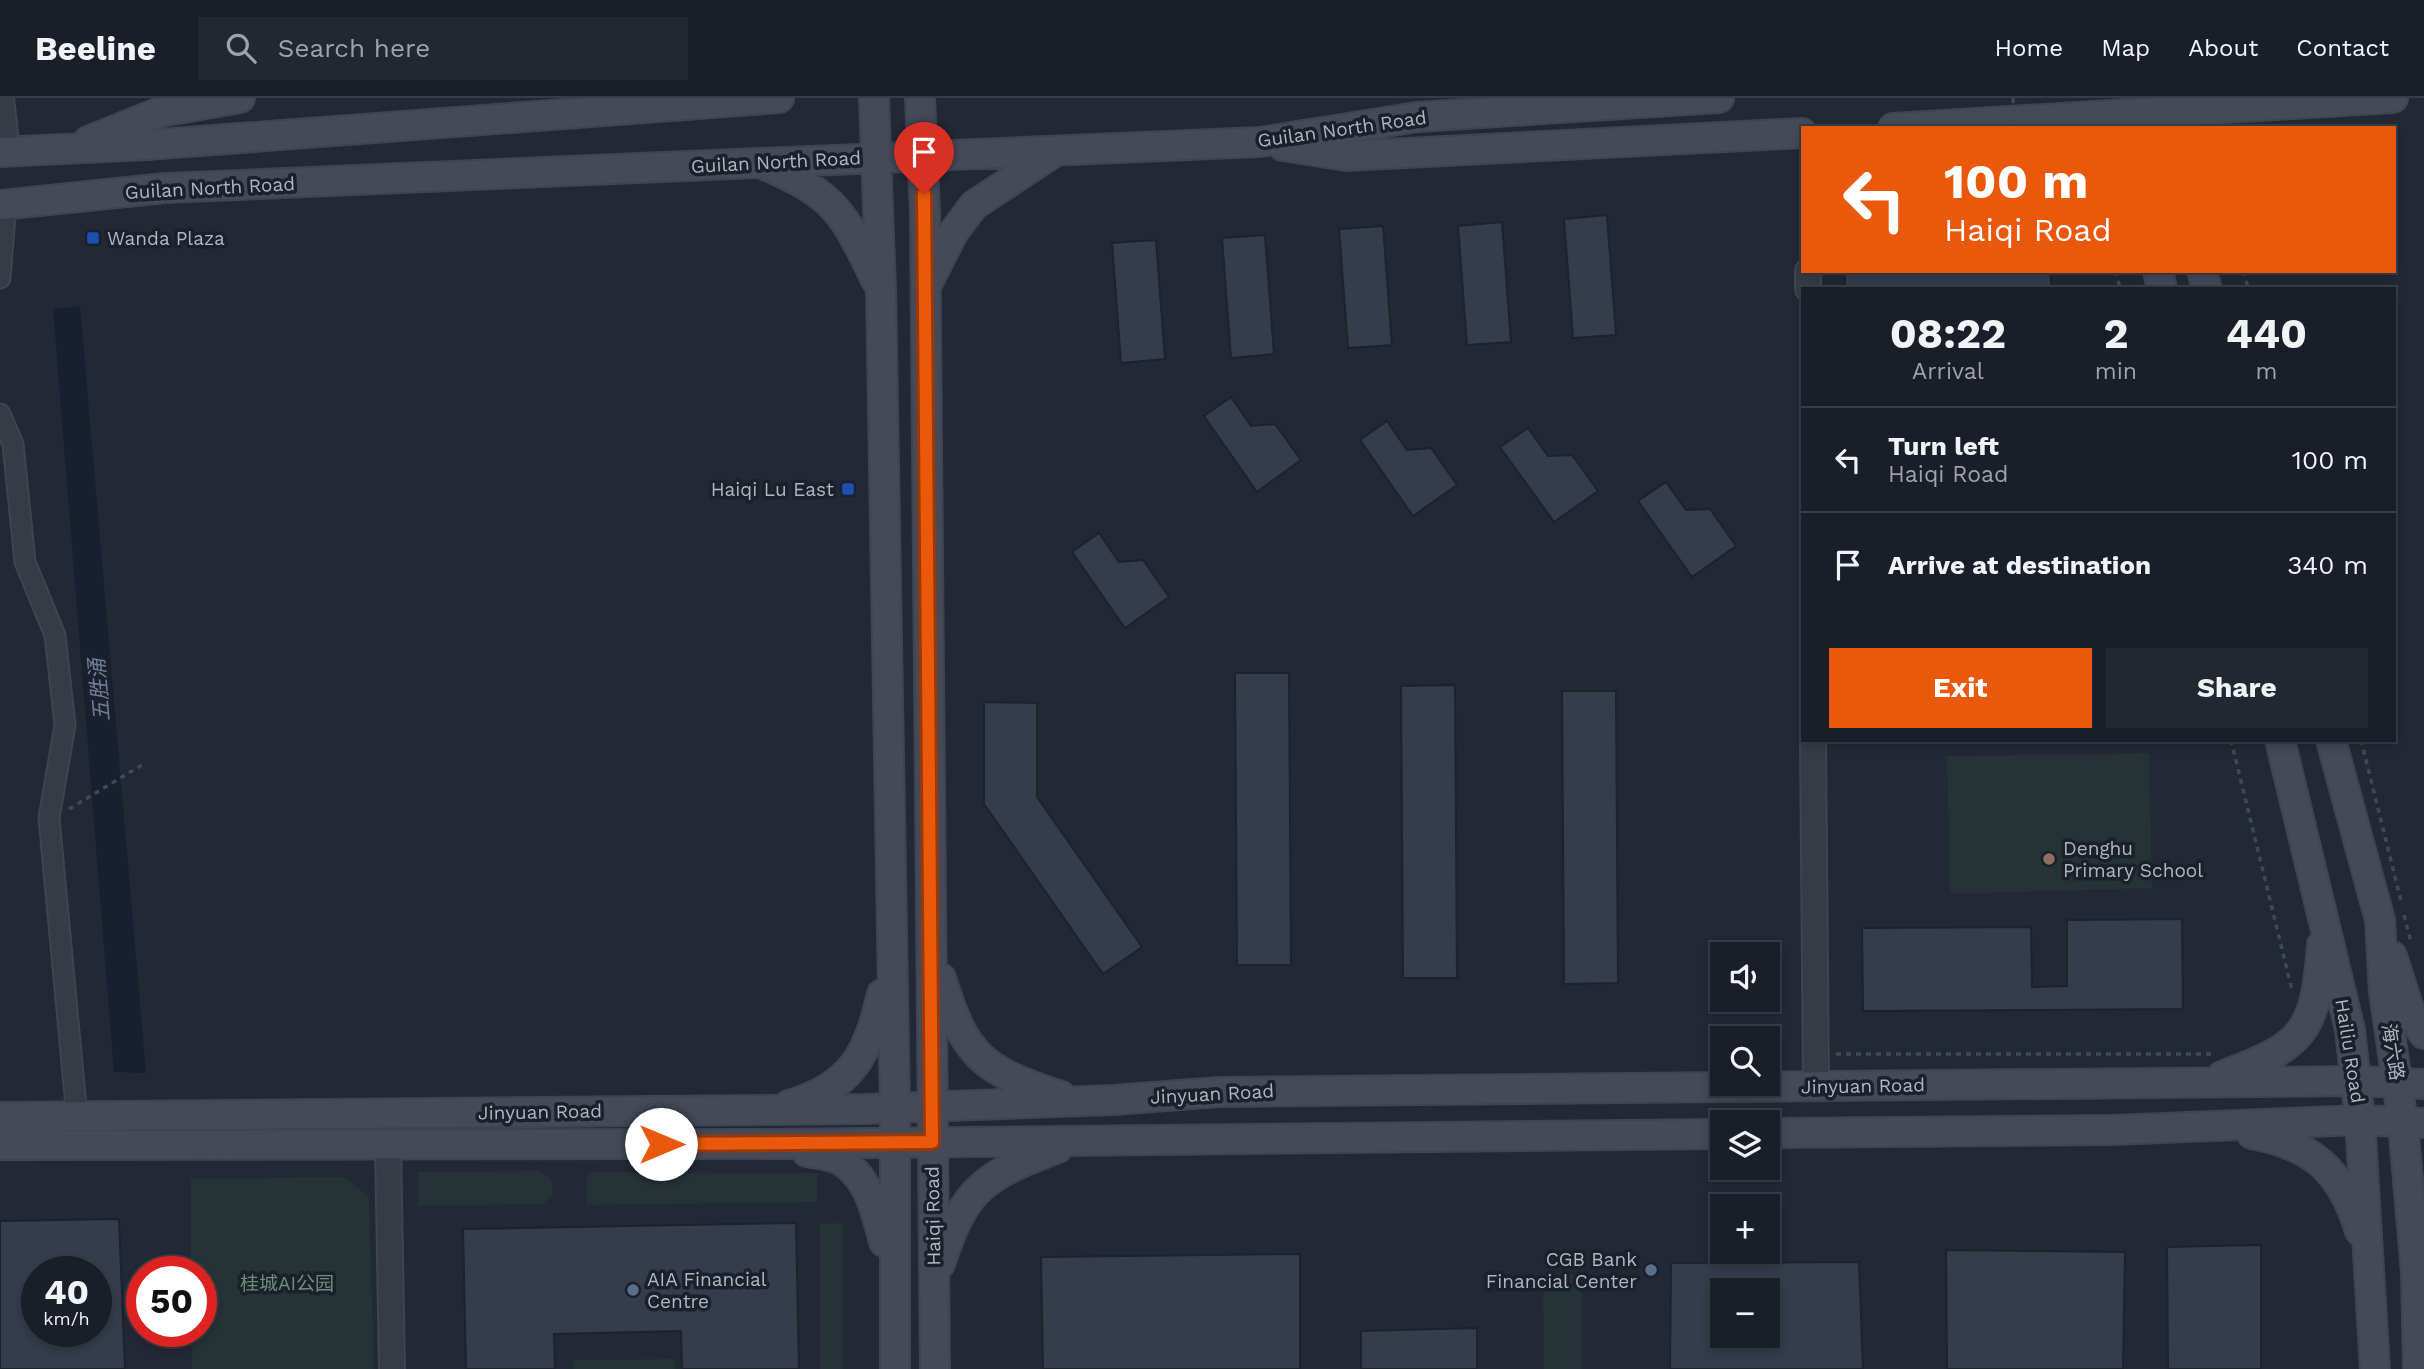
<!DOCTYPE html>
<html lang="en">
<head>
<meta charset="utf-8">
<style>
	:root { --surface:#1a1e28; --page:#232730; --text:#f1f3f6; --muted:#9fa2a8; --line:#383c45; --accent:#ea580c }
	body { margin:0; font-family:"Work Sans","Noto Sans SC",sans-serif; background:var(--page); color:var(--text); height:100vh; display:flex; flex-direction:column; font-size:26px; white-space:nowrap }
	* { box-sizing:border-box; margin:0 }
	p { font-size:23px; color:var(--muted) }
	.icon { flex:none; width:38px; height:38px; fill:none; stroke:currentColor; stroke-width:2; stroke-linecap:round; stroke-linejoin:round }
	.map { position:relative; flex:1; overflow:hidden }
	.sheet { position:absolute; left:1801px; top:189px; width:595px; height:455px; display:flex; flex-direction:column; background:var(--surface); border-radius:0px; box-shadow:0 4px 10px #0003,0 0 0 2px var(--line) }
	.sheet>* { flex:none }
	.banner { position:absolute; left:1801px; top:28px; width:595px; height:147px; border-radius:0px; box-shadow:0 4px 10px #0003,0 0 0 2px var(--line); background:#ea580c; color:#fff; overflow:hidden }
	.controls { position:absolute; left:1710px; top:844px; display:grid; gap:14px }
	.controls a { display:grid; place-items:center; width:70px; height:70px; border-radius:0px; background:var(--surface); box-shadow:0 4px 10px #0003,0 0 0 2px var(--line); font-size:35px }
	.speed { position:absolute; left:21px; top:1158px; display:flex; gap:14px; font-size:35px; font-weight:700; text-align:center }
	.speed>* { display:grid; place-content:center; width:91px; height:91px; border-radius:50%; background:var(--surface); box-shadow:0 4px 10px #0003,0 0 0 2px var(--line); line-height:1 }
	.speed small { font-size:18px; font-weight:400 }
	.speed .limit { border:10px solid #d22; background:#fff; color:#111 }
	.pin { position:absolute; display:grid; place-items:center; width:60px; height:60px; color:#fff; margin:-72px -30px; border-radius:50% 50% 50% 0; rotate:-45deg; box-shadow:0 0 7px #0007 }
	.pin .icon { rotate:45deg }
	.me { position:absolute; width:77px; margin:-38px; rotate:90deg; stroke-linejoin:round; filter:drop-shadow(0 0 5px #0008) }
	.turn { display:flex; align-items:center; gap:24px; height:147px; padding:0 28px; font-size:32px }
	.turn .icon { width:91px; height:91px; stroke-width:2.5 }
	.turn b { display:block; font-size:49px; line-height:60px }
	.eta { display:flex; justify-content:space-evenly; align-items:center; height:119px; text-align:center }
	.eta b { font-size:42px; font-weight:700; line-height:49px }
	.action { display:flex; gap:14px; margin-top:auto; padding:14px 28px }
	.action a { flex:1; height:80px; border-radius:0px; background:var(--accent); color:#fff; font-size:28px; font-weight:700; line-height:80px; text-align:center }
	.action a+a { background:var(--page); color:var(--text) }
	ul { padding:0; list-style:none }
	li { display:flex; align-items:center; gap:21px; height:105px; padding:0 28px; border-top:2px solid var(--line) }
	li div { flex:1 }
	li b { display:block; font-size:26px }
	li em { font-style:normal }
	header { display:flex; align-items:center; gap:42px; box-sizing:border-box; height:98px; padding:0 35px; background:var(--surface); border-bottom:2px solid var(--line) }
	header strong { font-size:33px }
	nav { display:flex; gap:38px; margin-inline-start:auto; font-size:24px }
	.search { width:490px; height:63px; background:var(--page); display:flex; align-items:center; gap:18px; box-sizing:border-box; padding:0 24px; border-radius:0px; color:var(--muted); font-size:26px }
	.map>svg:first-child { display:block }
	.green { fill:#253236 }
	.water { fill:#181f31 }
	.building { fill:#353c4c; stroke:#1d222d; stroke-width:2; fill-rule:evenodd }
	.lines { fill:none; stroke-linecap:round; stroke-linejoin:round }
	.minor-casing { stroke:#3f444f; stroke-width:23 }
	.tertiary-casing { stroke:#3f444f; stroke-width:28 }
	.secondary-casing { stroke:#3f444f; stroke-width:32 }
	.path { stroke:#3d4b4f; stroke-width:3.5; stroke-dasharray:5 5; stroke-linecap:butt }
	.minor { stroke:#363b46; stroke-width:19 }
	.tertiary { stroke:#363b46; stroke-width:24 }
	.secondary { stroke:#454958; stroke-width:28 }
	.path-bridge { stroke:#3d4b4f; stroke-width:3.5; stroke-dasharray:5 5; stroke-linecap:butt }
	.route-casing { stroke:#983908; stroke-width:18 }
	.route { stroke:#ea580c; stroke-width:12 }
	.transit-dot { fill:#1a4fb4; stroke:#1c202b; stroke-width:2.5 }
	.education-dot { fill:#8d6e63; stroke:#1c202b; stroke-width:2.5 }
	.service-dot { fill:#5c6f8a; stroke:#1c202b; stroke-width:2.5 }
	.labels { text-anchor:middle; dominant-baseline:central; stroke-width:7; stroke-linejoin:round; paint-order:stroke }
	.street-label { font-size:19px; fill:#b1b5c2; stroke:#1c202b }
	.poi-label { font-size:19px; fill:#b1b5c2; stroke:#1c202b; text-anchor:start }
	.park-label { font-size:19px; fill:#6b9078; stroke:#1c202b }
	.water-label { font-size:21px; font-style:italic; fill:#6e7c9d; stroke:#1c202b }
</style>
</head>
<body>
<header>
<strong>Beeline</strong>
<div class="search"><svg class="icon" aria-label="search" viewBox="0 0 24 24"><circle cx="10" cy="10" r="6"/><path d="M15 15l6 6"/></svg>Search here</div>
<nav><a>Home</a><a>Map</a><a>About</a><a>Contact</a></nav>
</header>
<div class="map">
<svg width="2424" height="1271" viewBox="0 0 2424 1271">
	<rect width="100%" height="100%" fill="#232835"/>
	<path class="green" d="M2149,655L2152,790L1950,796L1947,658Z
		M540,1073L551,1082L553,1097L543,1106L418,1108V1074Z
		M594,1074L818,1075L817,1104L587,1107V1078Z
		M344,1079L369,1099L374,1271H192V1234H201V1174H191V1081Z
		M842,1125V1271H820V1126Z
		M1582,1176V1271H1544L1543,1176Z
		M675,1261V1271H573V1262Z"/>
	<path class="water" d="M80,208L146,975L114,974L53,211Z"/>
	<path class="building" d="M1607,117L1616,237L1573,240L1564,121Z
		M1502,124L1511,244L1467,247L1458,128Z
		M1383,128L1392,247L1348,250L1339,131Z
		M1265,137L1274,256L1231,260L1222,140Z
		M1156,142L1165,261L1121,265L1112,145Z
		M1845,173H2050L2052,191H1845Z
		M1231,299L1251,328L1275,326L1301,362L1257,394L1204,318Z
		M1387,323L1407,352L1431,350L1457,387L1413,418L1360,342Z
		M1528,330L1548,358L1572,357L1598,393L1554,424L1500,349Z
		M1666,384L1686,412L1710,411L1736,448L1692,479L1638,403Z
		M1099,435L1119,464L1143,462L1169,499L1125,530L1072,454Z
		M1235,575H1289L1291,867H1237Z
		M1455,587L1457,880H1403L1401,588Z
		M1562,593H1616L1618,885L1564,886Z
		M984,604L1037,605V699L1142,849L1103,876L984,706Z
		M2182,821L2183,911L1863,913L1862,830L2031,829L2032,889L2067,888V822Z
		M119,1121L125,1271H0V1123ZM37,1174H96V1234H37Z
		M796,1125L799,1271H682L681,1233L554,1236L555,1271H466L463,1131Z
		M2261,1147V1271H2168L2167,1149Z
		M1946,1152L2125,1154L2123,1271H1947Z
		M1300,1156V1271H1043L1041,1159Z
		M1859,1164L1863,1271H1670L1671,1165ZM1722,1192H1768V1237H1722Z
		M1477,1230V1271H1361V1233Z"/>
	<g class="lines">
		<g class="minor-casing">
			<path id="minor" d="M0,180L6,106
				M0,316L13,346L25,464L55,537L65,627L49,720L77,1019"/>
		</g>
		<g class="tertiary-casing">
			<path id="tertiary" d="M1,0L7,53
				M1808,173V191
				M1813,642L1816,988
				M388,1046L392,1271"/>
		</g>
		<g class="secondary-casing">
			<path id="secondary" d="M874,0L881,192L895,1010V1271
				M920,0L925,115L935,1271
				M1893,30L2393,0
				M88,43L160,14L240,0
				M1283,48L1346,58L1802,35
				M0,54L147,47L779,0
				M765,67C836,98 843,114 876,182
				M0,107L165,90L1260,44L1417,19L1719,0
				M2158,173L2162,191
				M2202,173L2207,191
				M927,186L953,135L974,107L1053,55
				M2280,642L2350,932L2360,1022L2375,1271
				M2331,642L2380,822L2384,894L2403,1025L2416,1174L2418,1271
				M2392,858L2411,917L2424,936
				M941,880C965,959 982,972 1061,998
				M2222,978C2304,947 2315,936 2322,847
				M789,1007C852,989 868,956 882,896
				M0,1019L864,1011L1113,1002L1219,994L2356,983L2424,986
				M1768,1035L2112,1032L2360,1022L2424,1025
				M2252,1036C2314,1048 2341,1072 2360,1133
				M0,1047L770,1046L1722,1036
				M807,1054C817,1056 831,1057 840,1062C869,1079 876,1114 884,1144
				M940,1166C965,1089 984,1078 1058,1050"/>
		</g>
		<path class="path" d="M2116,173L2120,191
			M2244,173L2248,191
			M2231,642L2292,892
			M2361,642L2401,803
			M69,711L142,667
			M2404,817L2411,844
			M1836,956H2213"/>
		<use href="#minor" class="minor"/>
		<use href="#tertiary" class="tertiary"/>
		<use href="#secondary" class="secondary"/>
		<path class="path-bridge" d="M2013,0L2014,30"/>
	</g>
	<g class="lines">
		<g class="route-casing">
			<path id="route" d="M661,1046L932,1044L924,96"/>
		</g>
		<use href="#route" class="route"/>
	</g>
	<g class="transit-dot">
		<rect x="86" y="133" width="14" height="14" rx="3.5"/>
		<rect x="841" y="384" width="14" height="14" rx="3.5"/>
	</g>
	<circle class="education-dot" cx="2049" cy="761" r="7"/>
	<g class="service-dot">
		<circle cx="1651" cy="1172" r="7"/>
		<circle cx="633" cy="1192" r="7"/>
	</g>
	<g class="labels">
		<g class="street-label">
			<text transform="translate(1342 31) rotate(-8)">Guilan North Road</text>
			<text transform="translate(776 64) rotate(-3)">Guilan North Road</text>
			<text transform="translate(210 90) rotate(-3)">Guilan North Road</text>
			<text transform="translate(2350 953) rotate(81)">Hailiu Road</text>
			<text transform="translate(2393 954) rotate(81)">海六路</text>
			<text transform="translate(1863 988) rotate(-1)">Jinyuan Road</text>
			<text transform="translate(1212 996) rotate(-3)">Jinyuan Road</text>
			<text transform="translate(540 1014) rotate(-1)">Jinyuan Road</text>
			<text transform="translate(933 1118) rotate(-91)">Haiqi Road</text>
		</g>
		<g class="poi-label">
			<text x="107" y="140">Wanda Plaza</text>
			<text x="834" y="391" text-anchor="end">Haiqi Lu East</text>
			<text x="2063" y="750">Denghu<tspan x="2063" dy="22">Primary School</tspan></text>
			<text x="1637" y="1161" text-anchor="end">CGB Bank<tspan x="1637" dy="22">Financial Center</tspan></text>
			<text x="647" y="1181">AIA Financial<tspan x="647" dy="22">Centre</tspan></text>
		</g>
		<g class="park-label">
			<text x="287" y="1185">桂城AI公园</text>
		</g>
		<g class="water-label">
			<text transform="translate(99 592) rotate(-95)">五胜涌</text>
		</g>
	</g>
</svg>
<div class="controls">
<a><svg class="icon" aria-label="sound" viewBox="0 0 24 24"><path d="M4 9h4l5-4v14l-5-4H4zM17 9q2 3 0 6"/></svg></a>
<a><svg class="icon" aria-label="search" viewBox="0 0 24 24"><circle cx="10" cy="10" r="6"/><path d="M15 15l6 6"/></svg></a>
<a><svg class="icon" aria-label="layers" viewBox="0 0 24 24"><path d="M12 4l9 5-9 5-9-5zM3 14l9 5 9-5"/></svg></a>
<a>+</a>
<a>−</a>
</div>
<div class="speed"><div>40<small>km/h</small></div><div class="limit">50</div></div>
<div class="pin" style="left:924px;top:96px;background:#d93025"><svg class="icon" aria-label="arrive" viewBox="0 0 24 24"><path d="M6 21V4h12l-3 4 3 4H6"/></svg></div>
<svg class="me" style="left:661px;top:1046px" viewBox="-20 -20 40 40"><circle r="19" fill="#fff"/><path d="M0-13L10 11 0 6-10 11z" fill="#ea580c"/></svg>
<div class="banner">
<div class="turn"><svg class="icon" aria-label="left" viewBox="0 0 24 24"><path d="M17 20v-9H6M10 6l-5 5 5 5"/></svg><div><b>100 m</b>Haiqi Road</div></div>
</div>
<section class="sheet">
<div class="eta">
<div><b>08:22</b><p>Arrival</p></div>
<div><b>2</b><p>min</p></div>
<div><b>440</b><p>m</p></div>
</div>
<ul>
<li><svg class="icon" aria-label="left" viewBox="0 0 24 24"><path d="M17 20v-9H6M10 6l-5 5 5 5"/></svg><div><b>Turn left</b><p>Haiqi Road</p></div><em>100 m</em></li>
<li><svg class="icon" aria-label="arrive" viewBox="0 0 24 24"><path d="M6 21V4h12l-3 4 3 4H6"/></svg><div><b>Arrive at destination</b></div><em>340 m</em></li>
</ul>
<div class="action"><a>Exit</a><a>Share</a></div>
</section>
</div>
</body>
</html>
